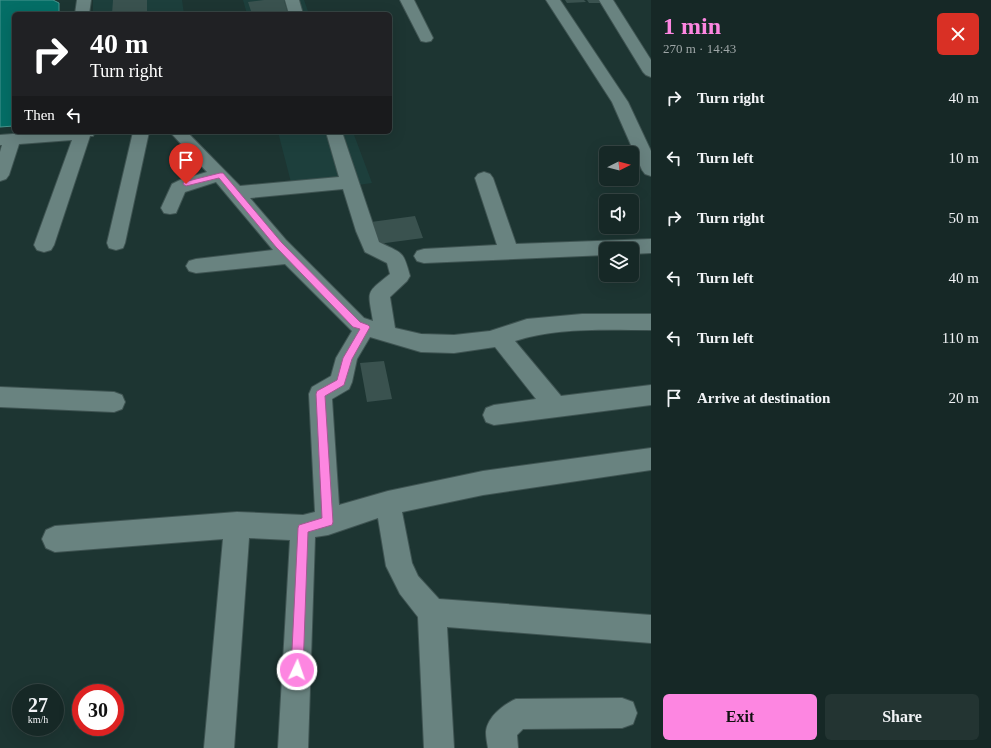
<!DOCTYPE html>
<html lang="en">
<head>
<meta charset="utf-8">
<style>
	:root { --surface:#162826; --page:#233432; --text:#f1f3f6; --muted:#9ea6a7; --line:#354443; --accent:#fd86e1 }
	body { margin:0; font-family:"Times New Roman",serif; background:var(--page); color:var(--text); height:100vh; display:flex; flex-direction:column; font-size:15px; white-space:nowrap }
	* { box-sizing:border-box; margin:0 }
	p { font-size:13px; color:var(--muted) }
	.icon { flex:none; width:22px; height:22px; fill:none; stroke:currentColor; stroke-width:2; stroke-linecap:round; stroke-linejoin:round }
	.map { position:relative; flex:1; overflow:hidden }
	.drawer { display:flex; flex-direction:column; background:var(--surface); width:340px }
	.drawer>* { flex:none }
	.banner { position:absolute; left:12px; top:12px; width:380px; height:122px; border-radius:6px; box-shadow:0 4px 16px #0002,0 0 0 1px var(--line); background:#202124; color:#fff; overflow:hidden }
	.needle { width:26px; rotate:84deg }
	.buttons { position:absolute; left:599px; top:146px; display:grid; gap:8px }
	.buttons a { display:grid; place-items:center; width:40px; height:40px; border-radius:6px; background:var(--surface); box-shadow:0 4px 16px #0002,0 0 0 1px var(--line); font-size:20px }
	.speed { position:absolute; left:12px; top:684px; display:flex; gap:8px; font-size:20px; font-weight:700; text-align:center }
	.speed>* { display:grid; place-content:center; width:52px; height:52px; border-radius:50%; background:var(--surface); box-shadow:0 4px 16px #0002,0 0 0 1px var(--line); line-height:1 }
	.speed small { font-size:10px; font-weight:400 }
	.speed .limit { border:6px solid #d22; background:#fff; color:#111 }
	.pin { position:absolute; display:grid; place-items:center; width:34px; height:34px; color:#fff; margin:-41px -17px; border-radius:50% 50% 50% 0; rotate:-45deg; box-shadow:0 0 4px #0007 }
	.pin .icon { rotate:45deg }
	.me { position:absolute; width:44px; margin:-22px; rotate:3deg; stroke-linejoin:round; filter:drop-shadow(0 0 3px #0008) }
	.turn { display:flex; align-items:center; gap:14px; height:84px; padding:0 12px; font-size:18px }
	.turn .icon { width:52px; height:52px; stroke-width:2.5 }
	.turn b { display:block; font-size:28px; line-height:34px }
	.then { display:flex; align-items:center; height:38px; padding:0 12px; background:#0003; gap:8px; font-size:15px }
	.round { display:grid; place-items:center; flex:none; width:42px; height:42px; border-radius:6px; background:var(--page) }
	.summary { display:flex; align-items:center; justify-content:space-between; height:68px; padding:0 12px }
	h1 { font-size:24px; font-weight:700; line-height:30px; color:var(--accent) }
	.action { display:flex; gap:8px; margin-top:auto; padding:8px 12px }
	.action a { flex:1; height:46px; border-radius:6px; background:var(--accent); color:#111; font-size:16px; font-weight:700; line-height:46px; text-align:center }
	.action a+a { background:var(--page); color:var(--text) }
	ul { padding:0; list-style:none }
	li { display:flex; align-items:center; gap:12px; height:60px; padding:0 12px }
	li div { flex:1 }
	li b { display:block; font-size:15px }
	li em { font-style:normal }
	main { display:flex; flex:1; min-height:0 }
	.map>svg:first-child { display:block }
	.built { fill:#1d3f3c }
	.water { fill:#046e66; stroke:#47968f }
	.building { fill:#3a524f }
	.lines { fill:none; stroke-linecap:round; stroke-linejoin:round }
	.minor-casing { stroke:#3f5452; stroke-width:2 }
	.minor { fill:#698380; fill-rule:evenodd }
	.route { fill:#fd86e1; stroke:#a45792 }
</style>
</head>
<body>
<main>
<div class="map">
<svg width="651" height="748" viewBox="0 0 651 748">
	<rect width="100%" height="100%" fill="#1d3532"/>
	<path class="built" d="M93,0H182L184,14H93Z
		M243,0H304L309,14H247Z
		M278,132H353L372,183L294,194Z"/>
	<path class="water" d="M0,0H53L59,3V14H14V126L0,127Z"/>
	<path class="building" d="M113,0H147V14H112Z
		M264,0H284L288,14H252L248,2Z
		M565,0H584L586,2L567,3Z
		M587,0H604L605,3H589Z
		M415,216L423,238L378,244L371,222Z
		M384,361L392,399L367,402L360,363Z"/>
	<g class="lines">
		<g class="minor-casing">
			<path id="minor" d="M77,0H91L89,14H75Z
				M285,0H299L303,14H289Z
				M400,0H414L433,38L431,41L426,42L421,41Z
				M546,0H560L628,102L651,151V176L645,174L642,170L612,102Z
				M599,0H613L651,60V77L646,75L643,72Z
				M38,132H95L93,136H90L54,245L51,250L44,252L37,250L34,245L72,140L19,144L9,175L6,179L0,181V152L2,145H0V135Z
				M133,132H149L125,243L123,248L116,250L109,248L107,243Z
				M170,132H187L240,186L339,177L326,132H342L379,242C403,254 403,250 410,276L407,281L390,297L395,328L421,334L454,335L490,331L527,319L582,314H651V330C608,330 556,327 515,341L561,396L651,385V405L494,425L486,422L483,415L486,408L494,405L536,399L495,347L454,353L421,352L370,337L357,359L352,382L349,389L332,399L339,505L388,491L483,471L651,448V470L483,495L402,512L412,563L418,576L439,599L651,615V643L447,627L454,748H424L418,617L400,594L386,566L378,518L328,535L315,537L308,748H278L290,540L249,538L234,748H204L223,539L55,552L46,548L42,539L46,530L55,526L237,512L303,515L315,512L309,394L312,387L331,376L336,358L352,331L285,264L196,273L189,271L186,266L189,261L196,259L273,250L216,182L185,192L176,213L170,214L164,213L161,208L172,184L180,180L207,172ZM343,189L356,231L365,252L387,263L390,274C365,294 368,290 373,321L364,318L286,240L250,198Z
				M484,172L490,174L493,178L516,244L651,239V253L632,254V249H606V255L424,263L417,261L414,256L417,251L424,249L497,245L475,178L478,174Z
				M0,387L114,392L122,395L125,402L122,409L114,412L0,407Z
				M622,698L633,702L637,713L633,724L622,728L523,729L517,735L518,748H488C487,743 486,737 486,732C487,717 504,704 516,699Z"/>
		</g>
		<use href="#minor" class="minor"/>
	</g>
	<path class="route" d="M220,173H223L282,243L360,322L368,325L370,327L352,359L344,385L325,396L333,522L332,525L308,532L303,670L301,674L297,676L292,674L291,670L298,528L299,525L322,518L316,394L317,391L337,380L343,358L360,329L353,327L276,247L219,178L186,186L183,184L184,182Z"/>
</svg>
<div class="buttons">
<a><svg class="needle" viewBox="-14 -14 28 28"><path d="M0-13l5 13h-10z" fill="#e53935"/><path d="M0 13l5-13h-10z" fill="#9ea6a7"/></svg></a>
<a><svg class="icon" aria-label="sound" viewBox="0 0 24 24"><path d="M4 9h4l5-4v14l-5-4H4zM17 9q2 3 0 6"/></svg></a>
<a><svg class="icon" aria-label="layers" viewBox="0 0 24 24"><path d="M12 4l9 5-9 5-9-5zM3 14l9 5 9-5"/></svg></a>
</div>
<div class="speed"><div>27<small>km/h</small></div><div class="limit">30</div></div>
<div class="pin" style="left:186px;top:184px;background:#d93025"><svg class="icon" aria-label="arrive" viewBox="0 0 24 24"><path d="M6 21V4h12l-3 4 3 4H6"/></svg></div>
<svg class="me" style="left:297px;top:670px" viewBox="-20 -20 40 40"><circle r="17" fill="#fd86e1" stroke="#fff" stroke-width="3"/><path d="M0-11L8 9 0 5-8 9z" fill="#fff"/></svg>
<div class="banner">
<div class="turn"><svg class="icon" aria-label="right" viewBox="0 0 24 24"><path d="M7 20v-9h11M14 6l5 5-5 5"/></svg><div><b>40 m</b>Turn right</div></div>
<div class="then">Then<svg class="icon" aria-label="left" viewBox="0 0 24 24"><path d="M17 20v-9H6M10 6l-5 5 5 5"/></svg></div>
</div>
</div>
<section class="drawer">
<div class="summary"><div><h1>1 min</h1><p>270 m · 14:43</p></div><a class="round" style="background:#d93025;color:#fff"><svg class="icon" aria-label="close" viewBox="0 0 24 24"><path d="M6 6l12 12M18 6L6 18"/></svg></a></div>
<ul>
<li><svg class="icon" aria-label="right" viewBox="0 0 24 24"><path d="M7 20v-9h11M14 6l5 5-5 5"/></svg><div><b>Turn right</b></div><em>40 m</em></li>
<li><svg class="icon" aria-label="left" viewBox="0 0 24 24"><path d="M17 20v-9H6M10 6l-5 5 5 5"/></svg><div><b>Turn left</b></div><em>10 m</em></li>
<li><svg class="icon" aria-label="right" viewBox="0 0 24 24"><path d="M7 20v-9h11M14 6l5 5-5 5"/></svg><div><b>Turn right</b></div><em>50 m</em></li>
<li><svg class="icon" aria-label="left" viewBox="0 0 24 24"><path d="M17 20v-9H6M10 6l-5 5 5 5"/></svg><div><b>Turn left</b></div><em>40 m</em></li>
<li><svg class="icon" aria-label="left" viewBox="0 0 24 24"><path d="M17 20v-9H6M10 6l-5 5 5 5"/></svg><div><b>Turn left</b></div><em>110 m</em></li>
<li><svg class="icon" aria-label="arrive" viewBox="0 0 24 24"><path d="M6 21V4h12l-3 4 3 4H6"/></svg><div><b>Arrive at destination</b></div><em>20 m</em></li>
</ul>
<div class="action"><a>Exit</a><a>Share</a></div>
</section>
</main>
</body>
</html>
